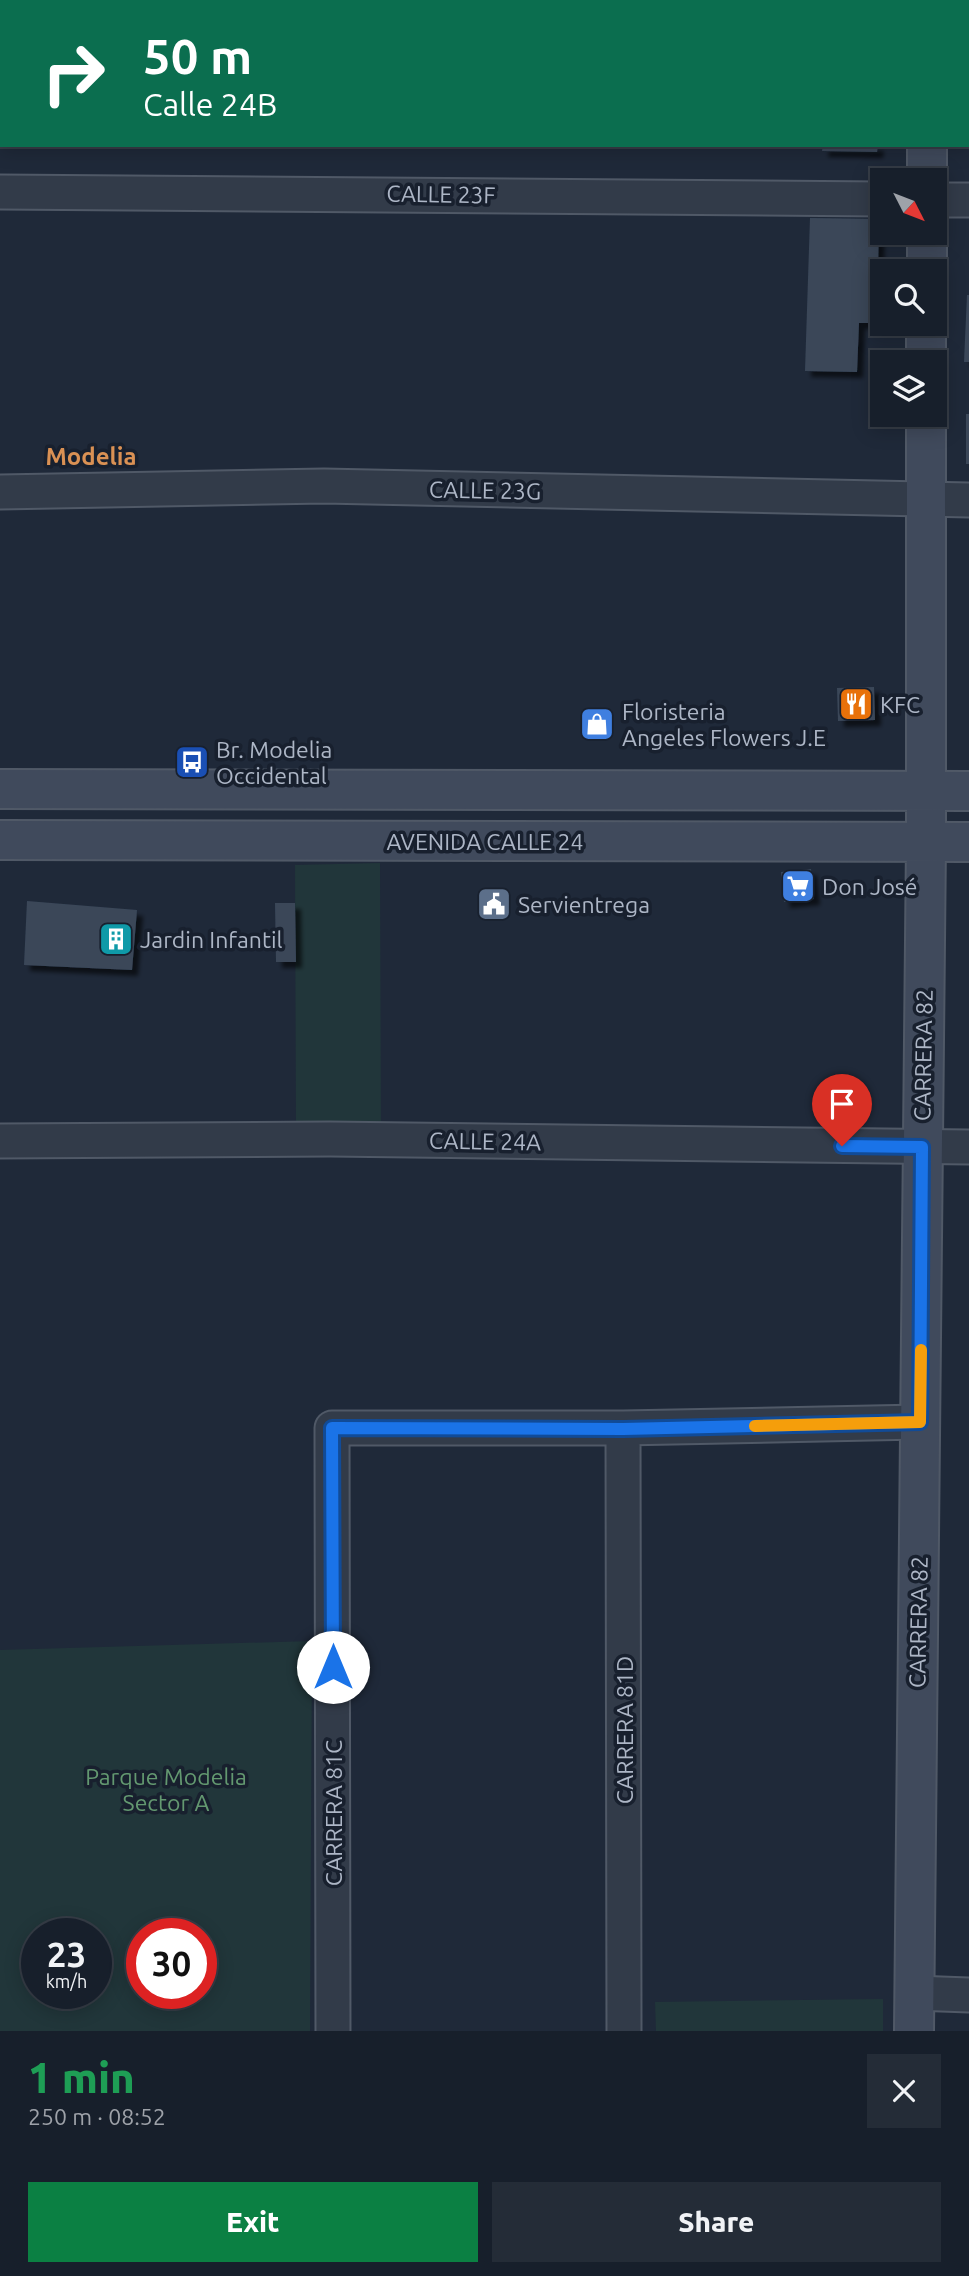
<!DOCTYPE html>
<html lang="en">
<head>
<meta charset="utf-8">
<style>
	:root { --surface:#171f2b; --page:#242c37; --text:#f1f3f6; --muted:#9ea2a9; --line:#363d47; --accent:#0b8043 }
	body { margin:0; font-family:Ubuntu,sans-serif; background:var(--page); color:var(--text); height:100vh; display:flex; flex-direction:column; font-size:26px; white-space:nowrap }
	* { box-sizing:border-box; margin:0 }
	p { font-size:23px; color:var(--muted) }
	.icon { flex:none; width:38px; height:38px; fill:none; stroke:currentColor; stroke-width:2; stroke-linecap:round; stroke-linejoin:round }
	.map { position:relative; height:2031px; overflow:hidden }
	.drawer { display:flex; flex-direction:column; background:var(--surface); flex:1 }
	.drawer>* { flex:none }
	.banner { position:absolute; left:0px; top:0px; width:970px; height:147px; box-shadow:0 4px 18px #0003,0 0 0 2px var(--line); background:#0b6e4f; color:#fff; overflow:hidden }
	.needle { width:46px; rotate:132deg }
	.tools { position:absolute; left:870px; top:168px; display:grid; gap:14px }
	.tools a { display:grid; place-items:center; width:77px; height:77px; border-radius:0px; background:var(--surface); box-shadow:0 4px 18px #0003,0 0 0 2px var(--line); font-size:35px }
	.speed { position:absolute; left:21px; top:1918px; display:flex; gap:14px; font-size:35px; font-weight:700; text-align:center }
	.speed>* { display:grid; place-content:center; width:91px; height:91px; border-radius:50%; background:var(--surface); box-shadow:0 4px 18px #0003,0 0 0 2px var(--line); line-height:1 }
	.speed small { font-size:18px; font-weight:400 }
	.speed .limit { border:10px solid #d22; background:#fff; color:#111 }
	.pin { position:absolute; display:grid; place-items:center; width:60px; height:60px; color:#fff; margin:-72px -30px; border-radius:50% 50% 50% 0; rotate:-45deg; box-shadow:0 0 7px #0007 }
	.pin .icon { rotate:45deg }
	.me { position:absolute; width:77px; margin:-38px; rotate:0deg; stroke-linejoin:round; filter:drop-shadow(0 0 5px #0008) }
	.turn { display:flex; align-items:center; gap:24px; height:147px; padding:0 28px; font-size:32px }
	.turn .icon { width:91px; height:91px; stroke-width:2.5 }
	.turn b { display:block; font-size:49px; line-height:60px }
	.round { display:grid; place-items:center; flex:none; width:74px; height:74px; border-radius:0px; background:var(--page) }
	.headline { display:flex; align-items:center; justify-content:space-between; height:119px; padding:0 28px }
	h1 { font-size:42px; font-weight:800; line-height:52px; color:#1e9e55 }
	.primary-button { display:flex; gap:14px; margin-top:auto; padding:14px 28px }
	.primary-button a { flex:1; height:80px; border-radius:0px; background:var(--accent); color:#fff; font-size:28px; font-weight:800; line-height:80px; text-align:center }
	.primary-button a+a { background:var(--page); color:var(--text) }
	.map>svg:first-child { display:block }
	.green { fill:#21363a; fill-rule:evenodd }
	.building { fill:#3a4759; filter:url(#shadow) }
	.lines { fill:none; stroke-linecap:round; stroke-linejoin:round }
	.street-casing { stroke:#505967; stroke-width:37 }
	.secondary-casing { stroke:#505967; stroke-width:42 }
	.street { stroke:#323b49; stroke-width:33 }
	.secondary { stroke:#404a5c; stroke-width:38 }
	.route-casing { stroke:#114b97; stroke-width:18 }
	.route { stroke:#1a73e8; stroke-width:12 }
	.slow { stroke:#f59e0b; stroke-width:12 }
	.labels { text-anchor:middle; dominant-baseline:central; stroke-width:7; stroke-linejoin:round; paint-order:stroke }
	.street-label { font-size:23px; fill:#adb6c6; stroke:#18202e }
	.poi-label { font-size:23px; fill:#adb6c6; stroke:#18202e; text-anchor:start }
	.park-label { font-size:23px; fill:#639870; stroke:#18202e }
	.neighbourhood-label { font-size:24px; font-weight:bold; fill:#da9154; stroke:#18202e }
</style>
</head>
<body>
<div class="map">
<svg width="969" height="2031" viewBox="0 0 969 2031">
	<defs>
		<filter id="shadow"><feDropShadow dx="6" dy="6" stdDeviation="2" flood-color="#0009"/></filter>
	</defs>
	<rect width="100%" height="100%" fill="#1f2939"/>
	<path class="green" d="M380,863L381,1132L296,1133L295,865Z
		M312,1641L310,2031H0V1650ZM37,1934H96V1993H37ZM142,1934H201V1993H142Z
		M883,1999V2031H656L655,2002Z"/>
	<path class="building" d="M823,145H878L877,152L822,151Z
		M810,218L879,219L877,323H859L857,372L805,371Z
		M967,295H969V362H964Z
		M966,414H969V464H966Z
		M874,687L875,720L838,721L837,688Z
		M811,869L814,899L784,902L781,872Z
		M27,901L137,910L132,970L24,965Z
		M275,903H295L296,962H276Z"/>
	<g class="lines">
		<g class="street-casing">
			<path id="street" d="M0,192L882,199
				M934,200H969
				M0,492L324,486L969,500
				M0,1141L330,1139L969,1147
				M623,1428L624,2031
				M914,1993L969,1995
				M333,2031L332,1428H623L920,1422"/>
		</g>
		<g class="secondary-casing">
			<path id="secondary" d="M928,2V0
				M927,180V145
				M927,271V233
				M926,362V324
				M0,789L969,791
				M0,840L969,842
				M914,2031L926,842V415"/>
		</g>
		<use href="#street" class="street"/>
		<use href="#secondary" class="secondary"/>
	</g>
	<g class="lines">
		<g class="route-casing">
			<path id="route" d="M333,1667L332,1428L623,1429L920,1422L922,1147L842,1146"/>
		</g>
		<use href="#route" class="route"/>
		<path class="slow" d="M755,1426L920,1422L921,1350"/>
	</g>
	<defs>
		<g id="restaurant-square" transform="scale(1.75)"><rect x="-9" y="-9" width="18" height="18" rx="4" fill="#e8710a" stroke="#18202e"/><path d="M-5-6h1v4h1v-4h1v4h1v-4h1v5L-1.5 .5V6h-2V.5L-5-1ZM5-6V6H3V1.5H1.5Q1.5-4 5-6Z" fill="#fff"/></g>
		<g id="shop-square" transform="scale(1.75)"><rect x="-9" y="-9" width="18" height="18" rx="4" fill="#3f7fe0" stroke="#18202e"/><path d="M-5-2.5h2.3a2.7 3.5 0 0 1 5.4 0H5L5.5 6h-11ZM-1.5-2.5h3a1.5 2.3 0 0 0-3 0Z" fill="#fff"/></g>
		<g id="bus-square" transform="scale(1.75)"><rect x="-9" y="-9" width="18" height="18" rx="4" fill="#1a4fb4" stroke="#18202e"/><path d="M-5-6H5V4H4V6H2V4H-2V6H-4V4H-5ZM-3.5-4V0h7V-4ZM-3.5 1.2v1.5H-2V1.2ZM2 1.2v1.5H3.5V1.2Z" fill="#fff"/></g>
		<g id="supermarket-square" transform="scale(1.75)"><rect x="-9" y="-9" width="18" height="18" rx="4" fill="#3f7fe0" stroke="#18202e"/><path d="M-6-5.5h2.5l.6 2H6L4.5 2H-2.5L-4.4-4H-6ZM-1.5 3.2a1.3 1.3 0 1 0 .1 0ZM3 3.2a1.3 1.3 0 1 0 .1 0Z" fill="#fff"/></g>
		<g id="civic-square" transform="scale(1.75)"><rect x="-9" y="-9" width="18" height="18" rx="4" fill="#5c6f8a" stroke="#18202e"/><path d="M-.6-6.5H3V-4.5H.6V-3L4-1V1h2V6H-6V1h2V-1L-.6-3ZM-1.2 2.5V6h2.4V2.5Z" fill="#fff"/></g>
		<g id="building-square" transform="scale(1.75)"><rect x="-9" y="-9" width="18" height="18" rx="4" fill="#0f9aa8" stroke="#18202e"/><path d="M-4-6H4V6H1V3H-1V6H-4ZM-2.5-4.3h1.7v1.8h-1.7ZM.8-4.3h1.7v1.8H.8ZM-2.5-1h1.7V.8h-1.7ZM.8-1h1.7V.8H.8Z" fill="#fff"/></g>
	</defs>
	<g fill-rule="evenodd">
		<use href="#restaurant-square" x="856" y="704"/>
		<use href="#shop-square" x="597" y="724"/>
		<use href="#bus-square" x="192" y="762"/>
		<use href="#supermarket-square" x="798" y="886"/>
		<use href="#civic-square" x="494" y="904"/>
		<use href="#building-square" x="116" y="939"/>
	</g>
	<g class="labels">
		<g class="street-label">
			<text transform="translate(441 194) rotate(1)">CALLE 23F</text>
			<text transform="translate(485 490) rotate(1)">CALLE 23G</text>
			<text x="485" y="841">AVENIDA CALLE 24</text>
			<text transform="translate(923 1055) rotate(-89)">CARRERA 82</text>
			<text transform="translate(485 1141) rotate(1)">CALLE 24A</text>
			<text transform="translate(918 1622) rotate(-89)">CARRERA 82</text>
			<text transform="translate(624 1730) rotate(-90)">CARRERA 81D</text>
			<text transform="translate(333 1813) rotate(-90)">CARRERA 81C</text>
		</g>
		<g class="poi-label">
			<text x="880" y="704">KFC</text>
			<text x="622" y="711">Floristeria<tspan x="622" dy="26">Angeles Flowers J.E</tspan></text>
			<text x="216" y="749">Br. Modelia<tspan x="216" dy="26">Occidental</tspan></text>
			<text x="822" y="886">Don José</text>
			<text x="518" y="904">Servientrega</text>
			<text x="140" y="939">Jardin Infantil</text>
		</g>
		<g class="park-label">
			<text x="166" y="1776">Parque Modelia<tspan x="166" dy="26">Sector A</tspan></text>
		</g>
		<g class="neighbourhood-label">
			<text x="91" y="456">Modelia</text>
		</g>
	</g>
</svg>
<div class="tools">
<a><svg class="needle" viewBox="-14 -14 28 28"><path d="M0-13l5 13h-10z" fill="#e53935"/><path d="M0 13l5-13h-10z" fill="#9ea2a9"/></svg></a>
<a><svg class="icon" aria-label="search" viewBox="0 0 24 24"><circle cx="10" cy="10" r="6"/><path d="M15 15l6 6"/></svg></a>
<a><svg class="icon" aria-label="layers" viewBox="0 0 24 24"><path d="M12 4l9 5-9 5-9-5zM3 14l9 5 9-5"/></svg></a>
</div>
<div class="speed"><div>23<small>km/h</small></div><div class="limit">30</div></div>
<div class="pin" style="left:842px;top:1146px;background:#d93025"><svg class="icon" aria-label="arrive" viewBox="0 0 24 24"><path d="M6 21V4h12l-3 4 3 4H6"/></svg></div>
<svg class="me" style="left:333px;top:1667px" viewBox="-20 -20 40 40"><circle r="19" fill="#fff"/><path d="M0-13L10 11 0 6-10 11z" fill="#1a73e8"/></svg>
<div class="banner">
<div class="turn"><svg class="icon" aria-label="right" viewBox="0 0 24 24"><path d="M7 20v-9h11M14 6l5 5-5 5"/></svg><div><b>50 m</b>Calle 24B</div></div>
</div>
</div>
<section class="drawer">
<div class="headline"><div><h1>1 min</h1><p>250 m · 08:52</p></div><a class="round"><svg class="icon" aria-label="close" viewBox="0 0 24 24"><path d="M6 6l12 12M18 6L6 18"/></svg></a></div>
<div class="primary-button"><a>Exit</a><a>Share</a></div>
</section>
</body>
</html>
